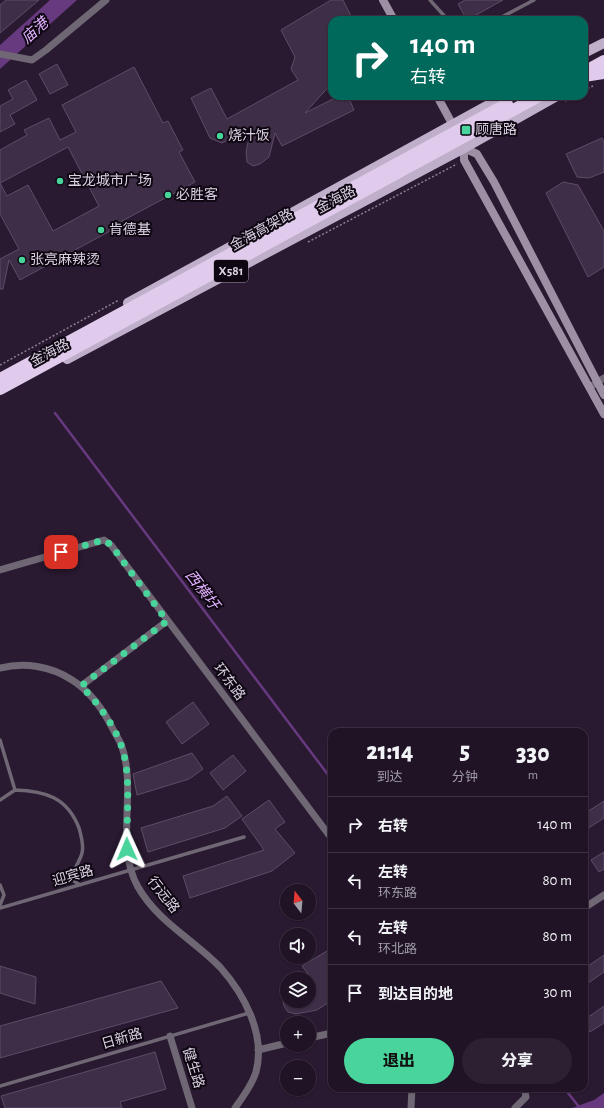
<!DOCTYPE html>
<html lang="zh">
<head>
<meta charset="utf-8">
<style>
	:root { --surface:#1f1325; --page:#2c2032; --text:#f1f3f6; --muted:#a19ea7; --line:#3c3242; --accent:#49d49c }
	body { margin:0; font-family:"Alegreya Sans","Noto Sans SC",sans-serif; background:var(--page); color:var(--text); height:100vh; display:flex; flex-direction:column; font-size:15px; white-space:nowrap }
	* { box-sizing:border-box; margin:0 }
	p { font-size:13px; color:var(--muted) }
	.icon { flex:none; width:22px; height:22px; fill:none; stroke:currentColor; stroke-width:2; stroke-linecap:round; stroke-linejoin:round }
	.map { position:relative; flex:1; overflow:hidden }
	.drawer { position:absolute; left:328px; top:728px; width:260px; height:364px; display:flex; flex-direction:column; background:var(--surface); border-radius:12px; box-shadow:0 1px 3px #0004,0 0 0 1px var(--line) }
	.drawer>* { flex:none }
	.top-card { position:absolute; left:328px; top:16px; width:260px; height:84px; border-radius:12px; box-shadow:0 1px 3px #0004,0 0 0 1px var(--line); background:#00695c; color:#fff; overflow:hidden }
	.needle { width:26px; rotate:344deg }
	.controls { position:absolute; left:280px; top:884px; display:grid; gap:8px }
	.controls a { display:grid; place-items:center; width:36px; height:36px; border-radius:50%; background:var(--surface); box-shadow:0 1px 3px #0004,0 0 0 1px var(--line); font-size:20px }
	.pin { position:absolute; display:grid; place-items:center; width:34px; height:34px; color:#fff; margin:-17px; border-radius:8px; box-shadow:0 2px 6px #0006 }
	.me { position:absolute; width:44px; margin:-22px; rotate:359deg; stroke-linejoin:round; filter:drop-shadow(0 0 3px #0008) }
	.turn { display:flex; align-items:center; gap:14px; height:84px; padding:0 16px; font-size:18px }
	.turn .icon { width:52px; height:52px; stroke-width:2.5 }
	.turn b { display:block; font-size:28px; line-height:34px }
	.eta { display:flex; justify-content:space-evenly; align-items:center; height:68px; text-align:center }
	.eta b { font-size:24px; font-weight:800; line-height:28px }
	.cta { display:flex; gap:8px; margin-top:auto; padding:8px 16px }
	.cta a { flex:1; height:46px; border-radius:24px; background:var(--accent); color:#111; font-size:16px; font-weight:800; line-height:46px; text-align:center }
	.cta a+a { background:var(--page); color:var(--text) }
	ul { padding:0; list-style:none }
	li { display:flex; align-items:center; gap:12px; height:56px; padding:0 16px; border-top:1px solid var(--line) }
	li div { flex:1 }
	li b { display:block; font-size:15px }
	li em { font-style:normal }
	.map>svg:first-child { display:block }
	.water { fill:#67397f }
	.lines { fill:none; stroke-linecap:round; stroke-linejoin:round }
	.stream { stroke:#67397f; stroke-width:2.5 }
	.building { fill:#3f2e48; stroke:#5e4c68; fill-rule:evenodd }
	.path { stroke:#8b7e91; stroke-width:1.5; stroke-dasharray:2 2; stroke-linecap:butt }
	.lane { stroke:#6f6774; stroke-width:3.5 }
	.street { stroke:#6f6774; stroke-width:7 }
	.secondary { stroke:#9d90a4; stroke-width:8 }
	.primary { stroke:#c0afca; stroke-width:10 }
	.highway { stroke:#e0cbec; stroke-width:12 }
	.highway-bridge { stroke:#e0cbec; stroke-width:12 }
	.route { stroke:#49d49c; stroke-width:7; stroke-dasharray:0 12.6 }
	.poi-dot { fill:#49d49c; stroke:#0e0712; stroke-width:1.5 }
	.labels { text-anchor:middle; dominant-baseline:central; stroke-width:4; stroke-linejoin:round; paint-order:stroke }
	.shield { fill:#0e0712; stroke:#9e94a3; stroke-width:1 }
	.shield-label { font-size:13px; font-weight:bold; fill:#dbd1e1 }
	.poi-label { font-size:14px; fill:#dbd1e1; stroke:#0e0712; text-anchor:start }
	.street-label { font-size:14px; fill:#dbd1e1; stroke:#0e0712 }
	.water-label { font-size:15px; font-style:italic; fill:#e2b0ff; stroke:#0e0712 }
</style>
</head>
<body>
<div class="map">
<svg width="604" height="1108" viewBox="0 0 604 1108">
	<rect width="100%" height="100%" fill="#291931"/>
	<path class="water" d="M50,0H77L0,69V45Z
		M604,1093V1108H572L594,1100Z"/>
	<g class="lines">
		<path class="stream" d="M55,413L332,780
			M564,1088L580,1108"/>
	</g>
	<path class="building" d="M6,0H39L0,33V5Z
		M331,0H343L353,20H332V83L305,113L339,96H348L354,110L282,146L275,133L269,157L260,164L253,166L247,162L246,152L251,129L222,143L210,138L191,98L211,88L227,119L298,80L291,69L295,57L281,30Z
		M465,0H503L467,20L458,4Z
		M57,64L68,85L50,94L39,74Z
		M134,67L163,123L168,121L183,150L179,152L195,182L109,228L110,231L20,280L9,260L3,289H0V259L19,249L0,214V150L27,135L24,130L49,118L60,140L76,132L62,105ZM68,147L99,206L53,231L28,185L7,196L0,183Z
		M26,80L37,100L10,115L15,124L0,132V106L13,99L8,90Z
		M602,138L604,142V172L589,178L577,177L566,154Z
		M563,182L578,185L604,231V267L588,277L546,193Z
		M193,702L209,724L182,744L166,722Z
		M192,753L203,769L189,779L137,795L133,774Z
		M233,755L246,771L223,790L210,773Z
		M227,796L242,816L225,828L148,852L141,828L213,806Z
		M269,800L285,822L275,829L295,853L272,871L190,898L183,876L264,850L242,819Z
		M604,801V818L584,831V814Z
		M604,852V869L599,872L591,860Z
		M332,948V1000L317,1010L296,1014L288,1012L284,1006L283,1001H309V982L312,979L302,966Z
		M604,955V972L584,986V969Z
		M0,966L36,977L35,1004L0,993Z
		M161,981L178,1008L0,1058V1026Z
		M604,1006V1023L590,1032L584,1023V1020Z
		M155,1052L166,1089L120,1102L122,1108H5L1,1096Z"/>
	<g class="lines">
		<path class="path" d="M584,90L593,86
			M565,101L574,96
			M308,242L457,164
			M0,365L119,300"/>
		<path class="lane" d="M430,0L448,20
			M496,20L534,0
			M0,740L15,790L0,800
			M15,790C45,791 67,797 79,828C81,835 84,846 82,853C80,861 74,868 73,876L74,881L80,885
			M0,885L4,895L0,905
			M0,908L244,837
			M0,1086L249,1013"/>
		<path class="street" d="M0,54L32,60L46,50L106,0
			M593,385L604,378
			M0,570L104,540L111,545L332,839
			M0,668C24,662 51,666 72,680C88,690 99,704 108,720C112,728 117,736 121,744C138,789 114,845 138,887C158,922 193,939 220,967C244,994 266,1034 256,1072C252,1085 243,1097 235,1108
			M81,686L167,621
			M584,908L604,895
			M170,1036L192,1108
			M309,1038L332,1033
			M258,1050L287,1043
			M411,1108L412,1088
			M515,1108L526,1097L525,1092L522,1088"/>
		<path class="secondary" d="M383,0L394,20
			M437,96L455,129
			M462,143L464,148V160L604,414
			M464,148L477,154L494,182L604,395"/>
		<path class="primary" d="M584,53L604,43
			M128,303L505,96
			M67,359L464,148L557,96"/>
		<path class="highway" d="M584,72L604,61"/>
		<path class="highway-bridge" d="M584,76L604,73
			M0,379L507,104
			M0,389L539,96"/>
	</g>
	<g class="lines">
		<path class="route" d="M61,552L104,540L111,545L167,621L81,686C97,702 113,723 121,745C132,774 126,817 127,849"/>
	</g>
	<g class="poi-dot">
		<rect x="461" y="125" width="10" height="10" rx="2"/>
		<circle cx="220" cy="136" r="4"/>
		<circle cx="60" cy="181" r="4"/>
		<circle cx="168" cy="195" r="4"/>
		<circle cx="101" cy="230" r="4"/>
		<circle cx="22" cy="260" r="4"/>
	</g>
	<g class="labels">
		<rect class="shield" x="214" y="260" width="34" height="22" rx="3"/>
		<g class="shield-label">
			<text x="231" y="271">X581</text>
		</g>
		<g class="poi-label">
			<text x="475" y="130">顾唐路</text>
			<text x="228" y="136">烧汁饭</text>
			<text x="68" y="181">宝龙城市广场</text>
			<text x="176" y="195">必胜客</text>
			<text x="109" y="230">肯德基</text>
			<text x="30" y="260">张亮麻辣烫</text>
		</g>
		<g class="street-label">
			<text transform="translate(336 200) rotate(-28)">金海路</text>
			<text transform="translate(262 230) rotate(-29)">金海高架路</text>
			<text transform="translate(50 353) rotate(-28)">金海路</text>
			<text transform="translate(229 682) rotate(53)">环东路</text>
			<text transform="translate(73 876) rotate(-16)">迎宾路</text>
			<text transform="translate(163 895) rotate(52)">行远路</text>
			<text transform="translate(122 1039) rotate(-16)">日新路</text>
			<text transform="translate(193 1068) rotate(73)">健生路</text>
		</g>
		<g class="water-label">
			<text transform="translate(35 31) rotate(-42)">庙港</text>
			<text transform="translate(202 590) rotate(53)">西横圩</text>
		</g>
	</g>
</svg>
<div class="controls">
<a><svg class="needle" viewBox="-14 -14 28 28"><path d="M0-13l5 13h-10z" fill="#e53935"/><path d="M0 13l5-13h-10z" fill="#a19ea7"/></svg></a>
<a><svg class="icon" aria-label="sound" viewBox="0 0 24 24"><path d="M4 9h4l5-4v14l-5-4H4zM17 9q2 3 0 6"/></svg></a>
<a><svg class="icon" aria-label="layers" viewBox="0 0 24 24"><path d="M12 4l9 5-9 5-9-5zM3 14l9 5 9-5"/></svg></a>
<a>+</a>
<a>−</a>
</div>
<div class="pin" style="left:61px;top:552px;background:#d93025"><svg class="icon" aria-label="arrive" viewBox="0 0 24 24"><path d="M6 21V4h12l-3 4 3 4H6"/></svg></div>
<svg class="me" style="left:127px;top:849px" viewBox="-20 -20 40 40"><path d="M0-17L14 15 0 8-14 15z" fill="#49d49c" stroke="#fff" stroke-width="4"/></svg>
<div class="top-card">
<div class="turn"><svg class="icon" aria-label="right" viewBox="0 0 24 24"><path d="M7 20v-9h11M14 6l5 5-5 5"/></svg><div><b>140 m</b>右转</div></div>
</div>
<section class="drawer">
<div class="eta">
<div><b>21:14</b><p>到达</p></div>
<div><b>5</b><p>分钟</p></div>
<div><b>330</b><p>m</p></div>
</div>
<ul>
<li><svg class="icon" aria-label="right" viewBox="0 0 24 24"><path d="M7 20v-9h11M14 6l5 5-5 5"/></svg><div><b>右转</b></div><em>140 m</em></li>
<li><svg class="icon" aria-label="left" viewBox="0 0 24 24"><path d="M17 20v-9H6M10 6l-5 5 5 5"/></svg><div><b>左转</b><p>环东路</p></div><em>80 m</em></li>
<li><svg class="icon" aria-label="left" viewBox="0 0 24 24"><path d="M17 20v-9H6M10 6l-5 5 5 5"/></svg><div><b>左转</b><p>环北路</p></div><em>80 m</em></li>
<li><svg class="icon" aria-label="arrive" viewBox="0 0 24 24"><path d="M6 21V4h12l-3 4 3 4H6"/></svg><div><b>到达目的地</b></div><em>30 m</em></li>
</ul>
<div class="cta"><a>退出</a><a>分享</a></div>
</section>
</div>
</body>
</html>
